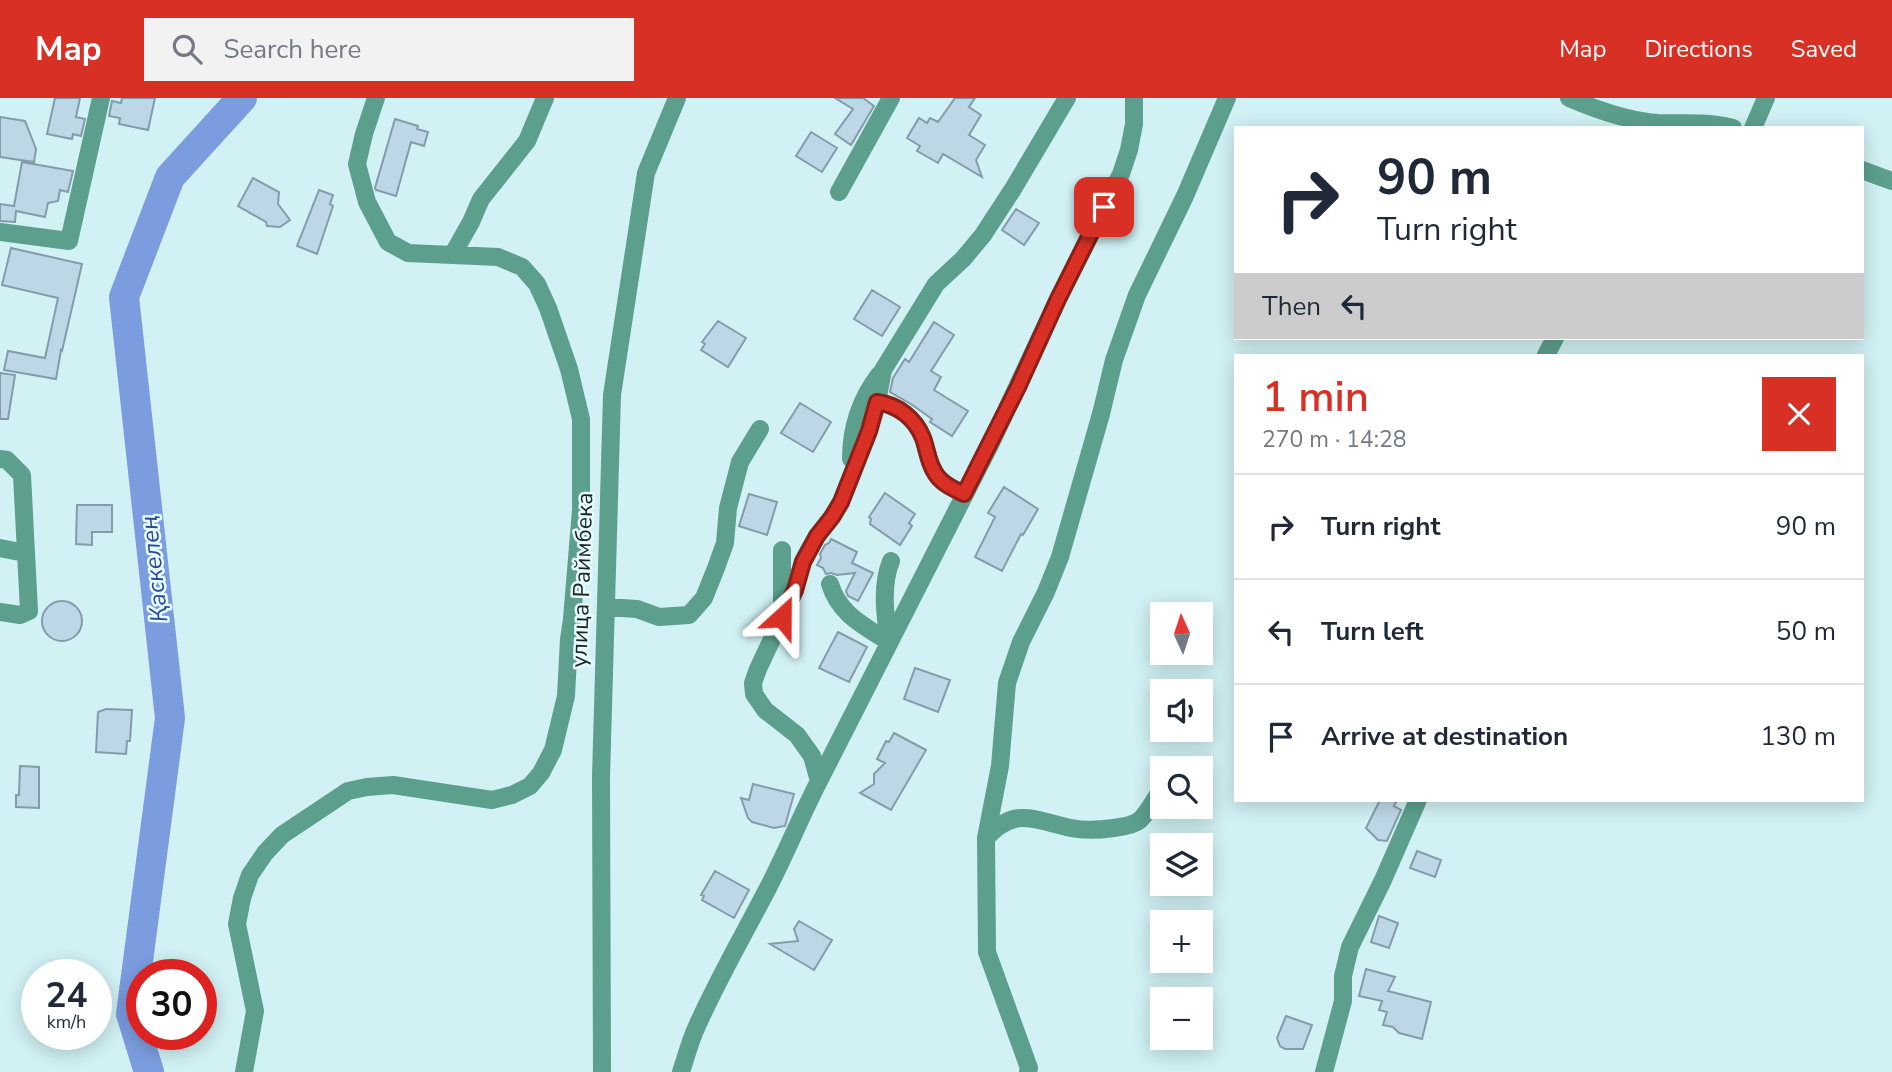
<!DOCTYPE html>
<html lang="en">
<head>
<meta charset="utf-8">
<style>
	:root { --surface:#fff; --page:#f2f2f3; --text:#1f2937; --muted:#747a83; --line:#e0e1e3; --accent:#d93025 }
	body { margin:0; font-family:"Nunito Sans",sans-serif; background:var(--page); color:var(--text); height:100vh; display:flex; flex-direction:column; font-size:26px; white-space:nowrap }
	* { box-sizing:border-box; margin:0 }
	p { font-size:23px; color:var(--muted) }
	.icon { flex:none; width:38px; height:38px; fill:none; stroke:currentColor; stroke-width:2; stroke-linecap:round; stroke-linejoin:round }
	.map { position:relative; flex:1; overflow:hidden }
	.details { position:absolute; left:1234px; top:256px; width:630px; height:448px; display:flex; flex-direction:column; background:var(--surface); border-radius:0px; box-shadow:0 4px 18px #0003 }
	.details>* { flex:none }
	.banner { position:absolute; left:1234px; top:28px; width:630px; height:214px; border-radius:0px; box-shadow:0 4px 18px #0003; background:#fff; color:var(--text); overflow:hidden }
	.needle { width:46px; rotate:357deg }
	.fabs { position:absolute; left:1150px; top:504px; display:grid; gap:14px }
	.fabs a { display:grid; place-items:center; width:63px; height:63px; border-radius:0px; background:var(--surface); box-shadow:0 4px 18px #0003; font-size:35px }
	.speed { position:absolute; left:21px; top:861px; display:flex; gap:14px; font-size:35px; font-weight:700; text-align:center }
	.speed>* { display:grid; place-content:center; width:91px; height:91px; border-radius:50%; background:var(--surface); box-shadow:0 4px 18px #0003; line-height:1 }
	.speed small { font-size:18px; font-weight:400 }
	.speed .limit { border:10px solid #d22; background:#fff; color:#111 }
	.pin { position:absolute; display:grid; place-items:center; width:60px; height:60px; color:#fff; margin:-30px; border-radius:14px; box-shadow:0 4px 10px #0006 }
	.me { position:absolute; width:77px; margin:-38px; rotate:24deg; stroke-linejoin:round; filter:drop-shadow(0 0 5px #0008) }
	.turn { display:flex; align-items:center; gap:24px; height:147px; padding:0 28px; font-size:32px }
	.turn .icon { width:91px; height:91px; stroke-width:2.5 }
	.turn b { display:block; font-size:49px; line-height:60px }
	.then { display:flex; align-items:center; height:66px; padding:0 28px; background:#0003; gap:14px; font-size:26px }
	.round { display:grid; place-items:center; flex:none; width:74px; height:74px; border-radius:0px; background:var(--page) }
	.headline { display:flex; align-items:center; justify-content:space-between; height:119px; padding:0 28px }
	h1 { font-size:42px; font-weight:600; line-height:52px; color:var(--accent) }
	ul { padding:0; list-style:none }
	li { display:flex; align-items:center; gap:21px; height:105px; padding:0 28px; border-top:2px solid var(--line) }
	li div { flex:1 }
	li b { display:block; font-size:26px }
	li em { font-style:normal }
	header { display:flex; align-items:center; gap:42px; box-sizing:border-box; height:98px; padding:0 35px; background:var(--accent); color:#fff }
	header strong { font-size:33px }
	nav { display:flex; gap:38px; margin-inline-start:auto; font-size:24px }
	.search { width:490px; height:63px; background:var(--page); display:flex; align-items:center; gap:18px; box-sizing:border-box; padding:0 24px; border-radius:0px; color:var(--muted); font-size:26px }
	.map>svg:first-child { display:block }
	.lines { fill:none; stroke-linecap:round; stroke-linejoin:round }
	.river { stroke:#7b9cdf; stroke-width:30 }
	.building { fill:#bed7e6; stroke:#849baa; stroke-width:2 }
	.minor { stroke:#5c9f8d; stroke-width:18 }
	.route-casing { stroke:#8d1f18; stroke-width:18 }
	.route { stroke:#d93025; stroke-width:12 }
	.labels { text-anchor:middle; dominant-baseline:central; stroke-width:5; stroke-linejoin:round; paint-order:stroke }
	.street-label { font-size:23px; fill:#182425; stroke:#e8fbfd }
	.water-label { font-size:24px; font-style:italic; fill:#274b9a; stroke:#e8fbfd }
</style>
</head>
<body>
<header>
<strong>Map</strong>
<div class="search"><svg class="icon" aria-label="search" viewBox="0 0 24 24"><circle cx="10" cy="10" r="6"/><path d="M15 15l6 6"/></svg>Search here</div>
<nav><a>Map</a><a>Directions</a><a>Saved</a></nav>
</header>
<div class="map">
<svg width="1892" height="974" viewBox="0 0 1892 974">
	<rect width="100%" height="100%" fill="#d1f1f4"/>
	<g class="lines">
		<path class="river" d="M149,974L131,916L170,620L124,199L170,79L242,0"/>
	</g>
	<path class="building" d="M55,0H80L76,19L85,21L81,38L73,36L72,41L47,36Z
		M122,0H155L148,32L119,26L120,20L109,18L112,3L121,5Z
		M835,0H863L874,8L851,47L835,36L853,11Z
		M955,0H975L969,9L981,17L969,37L985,47L976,62L982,79L943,56L938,65L917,53L920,48L907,40L919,20L927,25L930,20L938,24Z
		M0,19L25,23L36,51L34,64L0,59Z
		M395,21L418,28L417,31L428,34L424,48L411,44L396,98L376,92L375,90Z
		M811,34L837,50L822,74L796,58Z
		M22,64L73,73L68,94L60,92L58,103L48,105L45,119L16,113L15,124L0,123V106L14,108Z
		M253,80L279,94L278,106L290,122L280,129L267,128L266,124L238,108Z
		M319,92L333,97L330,106L333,108L317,156L297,148Z
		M1016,111L1039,125L1024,147L1002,132Z
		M11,150L82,166L62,253L61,252L56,281L4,272L8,253L45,260L58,200L2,187Z
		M872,192L900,209L882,238L854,221Z
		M718,223L746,240L728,269L701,252L705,246L702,244Z
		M934,224L954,237L931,273L941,279L934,292L968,313L952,338L930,324L932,321L911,306L890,294L893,280L905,261L909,264Z
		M0,275L15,277L8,321H0Z
		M800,305L831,324L813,354L781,335Z
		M1004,389L1038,411L1023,437L1021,436L1002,473L975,459L995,419L988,415Z
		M885,395L915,416L909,425L912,428L900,447L870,426L871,421L869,419Z
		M749,396L777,404L767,437L739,428Z
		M77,407H112V434H92V447L76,446Z
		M831,441L857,454L852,465L873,475L858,503L848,498L846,493L855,475L837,477L831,475L826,476L823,470L817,467L821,460L820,456L825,447L829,445Z
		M42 523a20 20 0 1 1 40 0a20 20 0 1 1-40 0Z
		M838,534L867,549L849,584L819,570Z
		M915,570L950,582L938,614L904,601Z
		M106,611L132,612L130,643H127L126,656L96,654L98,614Z
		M894,635L926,652L891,712L860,695L874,686V676L885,665L877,661L886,643L889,644Z
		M20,668L39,669V710L16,709V697H19Z
		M753,686L794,696L785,728L774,730L752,724L748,720L741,700L749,702Z
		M1380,702H1397L1394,708L1401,712L1387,743L1378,742L1366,730Z
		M1417,753L1441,762L1435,779L1410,770Z
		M715,773L749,792L734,820L702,802L704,798L701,797Z
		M1379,818L1398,825L1389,850L1371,844Z
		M799,823L832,842L814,872L770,846L798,843L794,831Z
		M1366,871L1395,879L1388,893L1431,904L1422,941L1399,935L1393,929L1383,927L1387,914L1379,912L1382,903L1359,898Z
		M1286,918L1312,927L1303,951H1285L1280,948L1277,940Z"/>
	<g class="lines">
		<path class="minor" d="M1569,0C1597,12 1627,23 1658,25C1684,26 1708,23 1733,30
			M1753,30L1766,0
			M1862,72L1892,83
			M839,94L891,0
			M0,134L69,143L101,0
			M453,156L471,124L481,101L527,43L545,0
			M1546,257L1555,240
			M877,304C898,307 915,320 923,340C927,351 928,363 934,373C940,385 952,390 964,396
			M0,361L7,362L22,377L29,513L20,517L0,514
			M851,361C851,329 860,302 879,277
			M0,450L25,455
			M782,452V512
			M830,486C839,516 864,528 889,544
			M606,509L637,511L659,519L689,517L704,500L716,470L725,445L728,410L740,364L760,331
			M889,544C885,517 881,488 891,463
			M819,683L812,658L797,637L765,612L754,596L753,585L758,571L795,492L803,463L817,438L832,419L841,404L869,333L876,309L883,272L936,186L963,161L983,137L1013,91L1067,0
			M986,740C1015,708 1034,722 1071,730C1085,733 1100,732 1114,730C1122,729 1134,727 1140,722C1148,714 1153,704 1159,695
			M244,974L255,913L237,826L242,800L250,777L265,755L282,737L348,693L367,689L393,687L492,702L512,697L530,688L541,675L553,652L566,598L569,541L572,521L581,412V321L569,271L548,210L537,186L522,169L498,159L408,155L388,144L367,104L357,66L364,36L376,0
			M602,974L601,679L612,297L646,75L677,0
			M681,974C686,959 690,943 697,928C718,881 744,836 768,790C786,755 801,718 819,683L991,345L1058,201L1121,76L1129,52L1134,26V0
			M1028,974L1029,970L987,854L986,740L1000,668L1007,585L1021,544L1046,494L1060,459L1101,316L1114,262L1137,197L1185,98L1227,0
			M1324,974L1343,903V878L1350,849L1383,782L1418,702"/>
	</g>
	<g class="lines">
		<g class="route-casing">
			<path id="route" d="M782,519L795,492L803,464L817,438L832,419L841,404L869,333L877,304C898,307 915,320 923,340C927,351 928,363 934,373C940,385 952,390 964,396L1018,289L1058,201L1104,109"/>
		</g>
		<use href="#route" class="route"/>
	</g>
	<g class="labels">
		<g class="street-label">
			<text transform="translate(582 482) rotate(-88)">улица Раймбека</text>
		</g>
		<g class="water-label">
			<text transform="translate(154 471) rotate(-96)">Қаскелең</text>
		</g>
	</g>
</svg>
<div class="fabs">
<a><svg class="needle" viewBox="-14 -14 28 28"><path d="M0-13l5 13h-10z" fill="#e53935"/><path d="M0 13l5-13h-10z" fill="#747a83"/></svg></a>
<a><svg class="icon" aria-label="sound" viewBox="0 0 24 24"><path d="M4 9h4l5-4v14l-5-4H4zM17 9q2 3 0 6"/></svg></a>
<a><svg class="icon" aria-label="search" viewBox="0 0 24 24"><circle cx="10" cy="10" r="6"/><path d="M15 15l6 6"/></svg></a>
<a><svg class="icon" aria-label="layers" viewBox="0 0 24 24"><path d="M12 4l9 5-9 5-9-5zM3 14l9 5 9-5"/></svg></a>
<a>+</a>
<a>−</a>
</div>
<div class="speed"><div>24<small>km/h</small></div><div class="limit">30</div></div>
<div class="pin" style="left:1104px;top:109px;background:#d93025"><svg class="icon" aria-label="arrive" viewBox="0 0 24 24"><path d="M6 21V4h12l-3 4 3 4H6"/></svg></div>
<svg class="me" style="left:782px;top:519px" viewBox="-20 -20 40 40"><path d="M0-17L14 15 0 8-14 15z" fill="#d93025" stroke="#fff" stroke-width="4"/></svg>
<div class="banner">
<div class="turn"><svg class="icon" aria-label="right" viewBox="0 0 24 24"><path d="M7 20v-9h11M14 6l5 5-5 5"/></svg><div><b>90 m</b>Turn right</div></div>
<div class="then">Then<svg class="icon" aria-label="left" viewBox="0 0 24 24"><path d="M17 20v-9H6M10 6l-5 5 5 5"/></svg></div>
</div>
<section class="details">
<div class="headline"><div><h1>1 min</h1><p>270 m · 14:28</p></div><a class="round" style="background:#d93025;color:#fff"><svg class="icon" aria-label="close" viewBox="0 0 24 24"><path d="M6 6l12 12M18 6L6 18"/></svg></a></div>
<ul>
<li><svg class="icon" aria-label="right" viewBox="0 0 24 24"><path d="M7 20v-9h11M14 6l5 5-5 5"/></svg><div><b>Turn right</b></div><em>90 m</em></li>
<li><svg class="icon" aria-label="left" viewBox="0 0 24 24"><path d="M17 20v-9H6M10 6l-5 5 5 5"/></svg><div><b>Turn left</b></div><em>50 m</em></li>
<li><svg class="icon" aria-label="arrive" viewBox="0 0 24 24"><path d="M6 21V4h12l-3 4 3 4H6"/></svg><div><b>Arrive at destination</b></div><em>130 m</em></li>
</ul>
</section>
</div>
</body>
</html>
